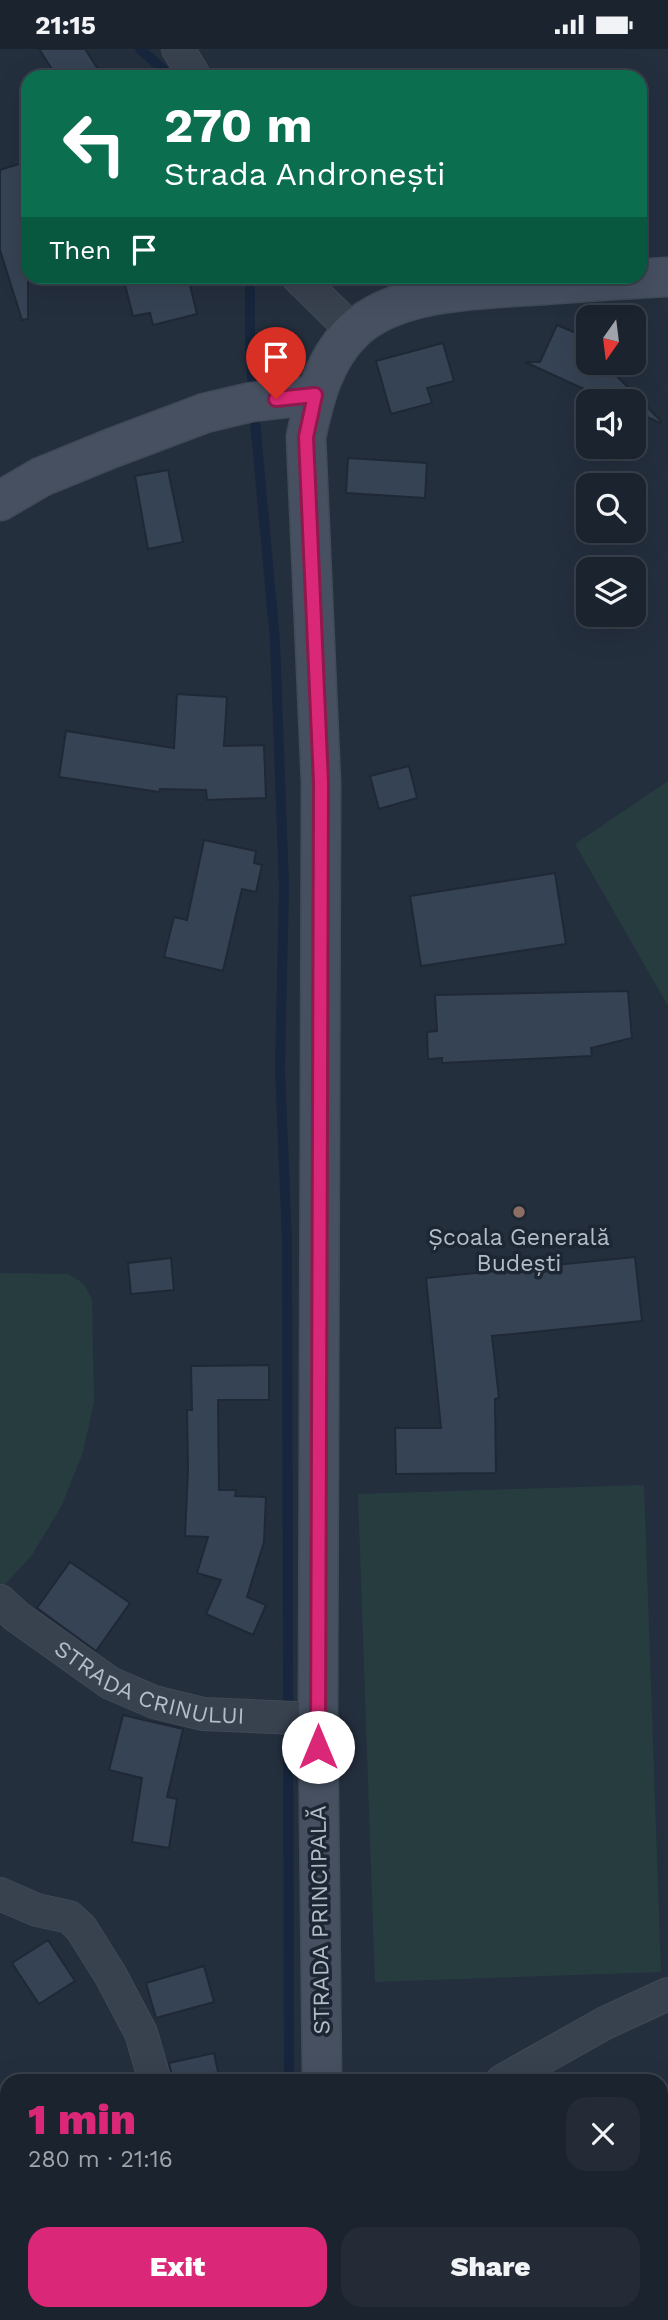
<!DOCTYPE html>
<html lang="en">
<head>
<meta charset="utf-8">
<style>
	:root { --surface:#1b232e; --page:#242b36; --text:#f1f3f6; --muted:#a0a4aa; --line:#39404a; --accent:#db2777 }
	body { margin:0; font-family:"Work Sans",sans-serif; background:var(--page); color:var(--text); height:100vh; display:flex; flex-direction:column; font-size:26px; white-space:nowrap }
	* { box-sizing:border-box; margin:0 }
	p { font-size:23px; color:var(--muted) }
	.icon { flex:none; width:38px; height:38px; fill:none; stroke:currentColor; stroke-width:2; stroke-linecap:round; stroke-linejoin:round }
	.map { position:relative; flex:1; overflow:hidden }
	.sheet { position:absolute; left:0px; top:2025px; width:668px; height:247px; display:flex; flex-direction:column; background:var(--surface); border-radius:21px 21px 0 0; box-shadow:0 7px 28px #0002,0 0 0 2px var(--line) }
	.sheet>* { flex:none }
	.top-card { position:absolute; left:21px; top:21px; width:626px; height:214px; border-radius:21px; box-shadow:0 7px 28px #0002,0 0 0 2px var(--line); background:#0b6e4f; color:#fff; overflow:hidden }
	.needle { width:46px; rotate:194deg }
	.controls { position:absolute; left:576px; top:256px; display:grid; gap:14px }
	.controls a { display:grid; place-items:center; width:70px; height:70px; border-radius:14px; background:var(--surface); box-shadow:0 7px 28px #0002,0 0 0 2px var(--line); font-size:35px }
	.pin { position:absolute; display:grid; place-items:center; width:60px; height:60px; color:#fff; margin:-72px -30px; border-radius:50% 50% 50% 0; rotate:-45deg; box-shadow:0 0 7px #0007 }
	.pin .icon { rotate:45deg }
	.me { position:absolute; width:77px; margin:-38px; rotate:0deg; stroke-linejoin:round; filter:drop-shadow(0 0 5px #0008) }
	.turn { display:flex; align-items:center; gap:24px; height:147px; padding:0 28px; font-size:32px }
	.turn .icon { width:91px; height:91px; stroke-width:2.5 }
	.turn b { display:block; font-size:49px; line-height:60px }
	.then { display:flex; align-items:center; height:66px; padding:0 28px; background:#0003; gap:14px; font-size:26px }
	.round { display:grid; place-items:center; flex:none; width:74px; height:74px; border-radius:21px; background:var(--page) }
	.headline { display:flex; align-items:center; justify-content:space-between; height:119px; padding:0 28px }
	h1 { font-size:42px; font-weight:800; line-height:52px; color:var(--accent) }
	.button { display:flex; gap:14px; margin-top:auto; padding:14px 28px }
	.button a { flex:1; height:80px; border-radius:21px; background:var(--accent); color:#fff; font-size:28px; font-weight:800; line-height:80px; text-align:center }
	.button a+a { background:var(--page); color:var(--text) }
	.status { display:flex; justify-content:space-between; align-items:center; height:49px; padding:0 35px; background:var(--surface); direction:ltr }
	.status svg { height:19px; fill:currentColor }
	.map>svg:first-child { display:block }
	.green { fill:#263c3f }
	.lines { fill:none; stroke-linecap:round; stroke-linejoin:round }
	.stream { stroke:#17263c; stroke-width:10 }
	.building { fill:#364354; stroke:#1f2835; stroke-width:2 }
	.lane-casing { stroke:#414a57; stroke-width:18 }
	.street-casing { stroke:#414a57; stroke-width:34 }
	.secondary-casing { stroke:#414a57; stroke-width:41 }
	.lane { stroke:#38414e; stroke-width:16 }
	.street { stroke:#38414e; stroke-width:32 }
	.secondary { stroke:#465061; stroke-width:38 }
	.route-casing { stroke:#8e194d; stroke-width:18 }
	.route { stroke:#db2777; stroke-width:12 }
	.education-dot { fill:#8d6e63; stroke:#1d2633; stroke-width:2.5 }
	.labels { text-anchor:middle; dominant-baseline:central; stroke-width:7; stroke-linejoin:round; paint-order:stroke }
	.poi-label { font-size:23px; fill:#b4bcc9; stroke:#1d2633 }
	.street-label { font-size:23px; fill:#b4bcc9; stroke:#1d2633 }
</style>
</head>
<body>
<div class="status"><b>21:15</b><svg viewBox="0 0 49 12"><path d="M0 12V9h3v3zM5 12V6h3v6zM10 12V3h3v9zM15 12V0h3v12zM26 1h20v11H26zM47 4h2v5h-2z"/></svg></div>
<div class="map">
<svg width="668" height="2271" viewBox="0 0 668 2271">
	<rect width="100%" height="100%" fill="#242f3e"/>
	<path class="green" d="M668,732V957L575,795Z
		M0,1224L68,1225L83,1234L92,1250L94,1353L83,1403L62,1456L32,1506L0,1541Z
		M644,1436L661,1923L375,1933L358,1445Z"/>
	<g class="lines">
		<path class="stream" d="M140,0L172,28
			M250,228V293L253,346
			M254,361L275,592L284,838L280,1019L287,1193L289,2032
			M273,2271L274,2264"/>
	</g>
	<path class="building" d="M39,0H85L103,28H57Z
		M28,112V270L22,271L0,201V121Z
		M123,228H188L197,265L153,276L150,264L133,267Z
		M557,276L588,289V313H603L661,372L660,374L634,362V352H610L525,313H540Z
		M443,294L454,332L427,339L432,354L391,365L376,312Z
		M348,409L427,414L425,449L346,444Z
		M168,421L183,493L148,500L135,427Z
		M177,645L227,648L224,697L264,696L266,749L207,751L206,741L160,740L159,743L59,728L66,682L174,699Z
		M409,717L417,749L379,760L370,727Z
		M204,791L256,802L254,814L262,816L256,843L242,840L223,922L164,908L174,868L187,871Z
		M555,824L566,895L421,917L410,847Z
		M628,942L632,989L591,999L592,1007L442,1014V1009L428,1010L427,983L437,982L435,946Z
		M635,1208L642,1272L492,1287L499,1349L495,1350L496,1424L396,1425L395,1379H441L426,1229Z
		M171,1209L174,1241L131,1245L128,1214Z
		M269,1316V1351H218L219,1441H236L235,1447L266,1448L264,1493L247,1548L266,1556L253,1586L206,1565L221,1531L197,1524L208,1488L185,1487L188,1421L187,1361H192L191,1317Z
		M70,1513L130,1554L96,1602L37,1559Z
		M123,1666L183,1680L167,1748L177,1750L169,1799L132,1793L142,1729L109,1721Z
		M48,1891L75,1932L39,1955L12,1914Z
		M204,1917L214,1953L156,1969L146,1934Z
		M214,2004L220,2032H173L169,2014Z"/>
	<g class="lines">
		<g class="lane-casing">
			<path id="lane" d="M365,2264L366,2271"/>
		</g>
		<g class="street-casing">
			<g id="street">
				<path d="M178,0L195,28"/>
				<path d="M298,228L353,282"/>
				<path id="s1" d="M0,1552L16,1567L110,1634L154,1653L203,1665L318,1670"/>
				<path d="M0,1845L37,1861L69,1868L81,1879L111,1927L141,1984L155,2032"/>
				<path d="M502,2032L605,1974L668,1945"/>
				<path d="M0,2235L7,2248"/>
				<path d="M222,2264L223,2271"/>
			</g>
		</g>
		<g class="secondary-casing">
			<path id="secondary" d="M0,452L41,428L112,399L205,364L252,353L315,346
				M322,2032L318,1670L321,734L306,388C314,350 324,310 353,282C397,239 488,240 546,236C587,233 627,230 668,228
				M322,2271L323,2264"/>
		</g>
		<use href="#lane" class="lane"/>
		<use href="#street" class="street"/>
		<use href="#secondary" class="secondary"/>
	</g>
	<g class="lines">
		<g class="route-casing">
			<path id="route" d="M276,350L315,346L306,388L321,734L318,1698"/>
		</g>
		<use href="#route" class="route"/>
	</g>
	<circle class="education-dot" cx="519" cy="1163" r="7"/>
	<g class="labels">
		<g class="poi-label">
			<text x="519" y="1188">Școala Generală<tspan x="519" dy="26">Budești</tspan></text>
		</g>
		<g class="street-label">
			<text stroke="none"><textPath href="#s1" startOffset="175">STRADA CRINULUI</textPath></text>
			<text transform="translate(320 1871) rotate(-91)">STRADA PRINCIPALĂ</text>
		</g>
	</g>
</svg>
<div class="controls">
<a><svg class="needle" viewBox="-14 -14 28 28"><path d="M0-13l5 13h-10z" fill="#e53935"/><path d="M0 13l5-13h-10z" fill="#a0a4aa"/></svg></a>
<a><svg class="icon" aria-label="sound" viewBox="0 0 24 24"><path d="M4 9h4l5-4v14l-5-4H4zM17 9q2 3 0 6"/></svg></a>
<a><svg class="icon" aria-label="search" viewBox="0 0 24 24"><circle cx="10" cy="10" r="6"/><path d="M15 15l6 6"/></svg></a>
<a><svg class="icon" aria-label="layers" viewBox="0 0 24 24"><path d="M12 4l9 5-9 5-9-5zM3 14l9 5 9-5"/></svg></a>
</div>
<div class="pin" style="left:276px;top:350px;background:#d93025"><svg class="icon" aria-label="arrive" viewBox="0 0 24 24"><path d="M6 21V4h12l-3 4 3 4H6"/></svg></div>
<svg class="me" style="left:318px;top:1698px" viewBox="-20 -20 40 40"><circle r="19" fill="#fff"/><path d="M0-13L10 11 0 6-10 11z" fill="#db2777"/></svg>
<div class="top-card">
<div class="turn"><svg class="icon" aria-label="left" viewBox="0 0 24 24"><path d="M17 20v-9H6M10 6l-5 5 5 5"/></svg><div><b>270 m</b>Strada Andronești</div></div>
<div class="then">Then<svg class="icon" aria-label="arrive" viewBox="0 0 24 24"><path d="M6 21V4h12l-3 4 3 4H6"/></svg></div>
</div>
<section class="sheet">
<div class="headline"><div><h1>1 min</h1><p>280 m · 21:16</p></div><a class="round"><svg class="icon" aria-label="close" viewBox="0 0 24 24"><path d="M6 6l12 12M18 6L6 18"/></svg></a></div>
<div class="button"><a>Exit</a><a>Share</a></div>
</section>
</div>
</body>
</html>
